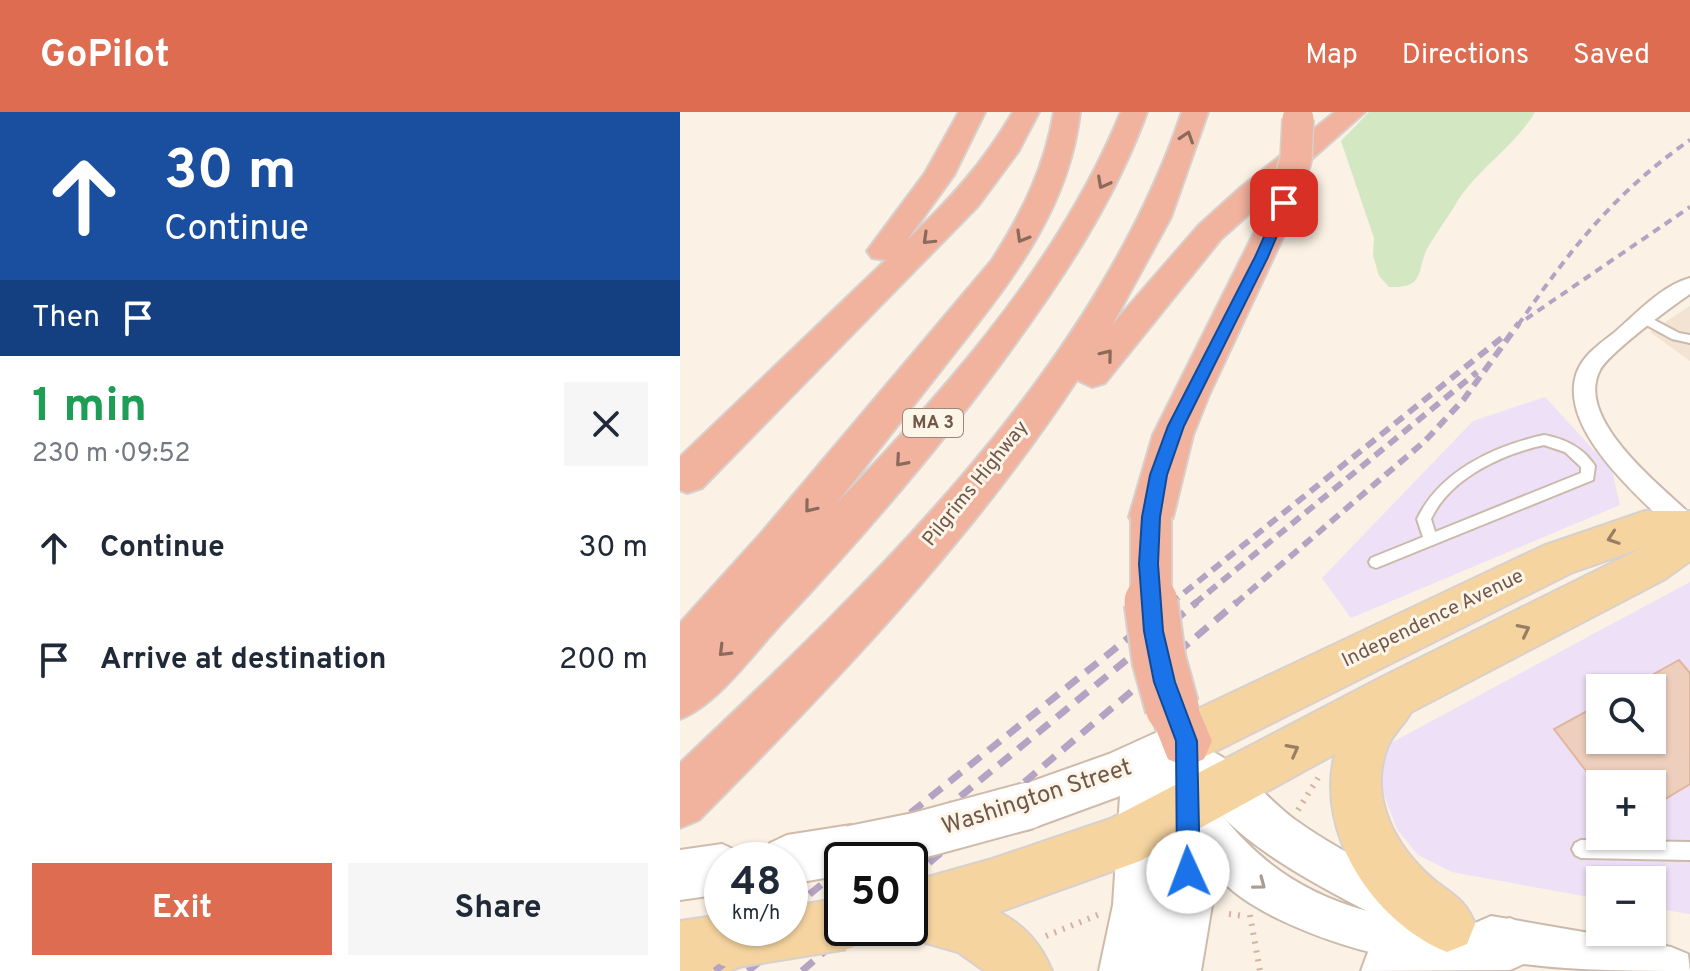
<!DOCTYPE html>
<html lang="en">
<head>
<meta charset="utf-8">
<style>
	:root { --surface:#fff; --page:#f6f6f7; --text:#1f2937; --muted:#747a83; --accent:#dd6c50 }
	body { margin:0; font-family:Overpass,sans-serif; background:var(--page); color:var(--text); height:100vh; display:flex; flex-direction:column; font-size:30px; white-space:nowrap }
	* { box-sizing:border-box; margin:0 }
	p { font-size:26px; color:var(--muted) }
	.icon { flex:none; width:44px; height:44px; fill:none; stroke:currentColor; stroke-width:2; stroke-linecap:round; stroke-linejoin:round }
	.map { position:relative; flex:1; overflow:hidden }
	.panel { display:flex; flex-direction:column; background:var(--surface); width:680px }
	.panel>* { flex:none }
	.guide { background:#1a4fa0; color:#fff; overflow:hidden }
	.tools { position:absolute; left:906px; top:562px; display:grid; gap:16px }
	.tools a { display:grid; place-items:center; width:80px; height:80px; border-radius:0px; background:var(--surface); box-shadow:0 2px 6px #0004; font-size:40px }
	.speed { position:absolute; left:24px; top:730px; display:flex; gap:16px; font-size:40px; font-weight:700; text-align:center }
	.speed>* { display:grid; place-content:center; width:104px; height:104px; border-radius:50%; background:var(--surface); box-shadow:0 2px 6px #0004; line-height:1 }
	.speed small { font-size:20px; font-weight:400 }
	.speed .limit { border:4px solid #111; border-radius:12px; background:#fff; color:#111 }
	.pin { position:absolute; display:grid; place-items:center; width:68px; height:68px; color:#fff; margin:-34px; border-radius:16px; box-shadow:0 4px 12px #0006 }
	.me { position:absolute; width:88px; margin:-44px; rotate:358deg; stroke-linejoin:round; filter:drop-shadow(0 0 6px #0008) }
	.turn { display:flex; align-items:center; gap:28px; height:168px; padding:0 32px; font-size:36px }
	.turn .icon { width:104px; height:104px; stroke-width:2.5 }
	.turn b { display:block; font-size:56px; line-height:68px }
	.then { display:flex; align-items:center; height:76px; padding:0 32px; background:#0003; gap:16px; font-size:30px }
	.round { display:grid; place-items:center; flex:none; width:84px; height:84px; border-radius:0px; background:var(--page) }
	.headline { display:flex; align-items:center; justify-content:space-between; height:136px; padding:0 32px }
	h1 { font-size:48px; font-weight:700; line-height:60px; color:#1e9e55 }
	.button { display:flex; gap:16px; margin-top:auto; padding:16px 32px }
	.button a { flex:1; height:92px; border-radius:0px; background:var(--accent); color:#fff; font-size:32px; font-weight:700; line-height:92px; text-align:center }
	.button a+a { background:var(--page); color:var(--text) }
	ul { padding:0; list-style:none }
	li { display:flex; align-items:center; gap:24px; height:112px; padding:0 32px }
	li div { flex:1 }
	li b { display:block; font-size:30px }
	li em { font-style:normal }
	header { display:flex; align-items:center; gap:48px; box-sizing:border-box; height:112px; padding:0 40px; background:var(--accent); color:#fff }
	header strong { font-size:38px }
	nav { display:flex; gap:44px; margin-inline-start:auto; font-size:28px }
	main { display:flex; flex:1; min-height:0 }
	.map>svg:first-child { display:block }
	.residential { fill:#f2e3d2 }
	.education { fill:#eee0f7; fill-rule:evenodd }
	.green { fill:#d3e7c3 }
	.building { fill:#eecfbd; stroke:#e0b69e; stroke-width:2 }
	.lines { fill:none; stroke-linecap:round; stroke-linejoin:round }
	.service-casing { stroke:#cbb9ab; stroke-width:4 }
	.minor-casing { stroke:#cbb9ab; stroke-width:4 }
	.tertiary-casing { stroke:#cbb9ab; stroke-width:4 }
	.secondary-casing { stroke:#d0bbab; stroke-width:4 }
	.primary-casing { stroke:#d7d0cd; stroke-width:4 }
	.motorway-casing { stroke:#d7d0cd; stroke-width:4 }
	.path { stroke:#d3b3a0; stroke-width:6; stroke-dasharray:2 7; stroke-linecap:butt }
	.service { fill:#fff; fill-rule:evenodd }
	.minor { fill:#fff; fill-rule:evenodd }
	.tertiary { fill:#fff; fill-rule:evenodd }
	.secondary { fill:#fff; fill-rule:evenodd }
	.primary { fill:#f6d4a0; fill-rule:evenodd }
	.motorway { fill:#f1b29e; fill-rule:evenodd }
	.rail-far2 { stroke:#b4a3c3; stroke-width:4; stroke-dasharray:8 6; stroke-linecap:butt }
	.rail-far1 { stroke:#b4a3c3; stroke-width:6; stroke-dasharray:11 7; stroke-linecap:butt }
	.rail { stroke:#b4a3c3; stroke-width:7; stroke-dasharray:15 10; stroke-linecap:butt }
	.secondary-bridge-casing { stroke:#d0bbab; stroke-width:50; stroke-linecap:butt }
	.primary-bridge-casing { stroke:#d7d0cd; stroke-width:55; stroke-linecap:butt }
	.motorway-bridge-far2-casing { stroke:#d7d0cd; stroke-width:34; stroke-linecap:butt }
	.motorway-bridge-far1-casing { stroke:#d7d0cd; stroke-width:44; stroke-linecap:butt }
	.motorway-bridge-casing { stroke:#d7d0cd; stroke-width:57; stroke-linecap:butt }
	.secondary-bridge { stroke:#fff; stroke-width:46 }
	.primary-bridge { stroke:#f6d4a0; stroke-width:51 }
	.motorway-bridge-far2 { stroke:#f1b29e; stroke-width:31 }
	.motorway-bridge-far1 { stroke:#f1b29e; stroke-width:40 }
	.motorway-bridge { stroke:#f1b29e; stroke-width:53 }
	.oneway { stroke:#8b6a5c }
	.oneway2 { stroke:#997d64 }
	.oneway3 { stroke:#aa9b93 }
	.route { fill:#1a73e8; stroke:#114b97; stroke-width:2 }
	.labels { text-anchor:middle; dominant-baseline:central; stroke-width:6; stroke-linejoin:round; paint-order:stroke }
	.shield { fill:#fef5e9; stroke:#9b877a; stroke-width:2 }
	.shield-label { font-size:18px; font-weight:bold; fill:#71584b }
	.street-label { font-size:20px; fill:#71584b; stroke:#fef5e9 }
	.near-street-label { font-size:24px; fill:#71584b; stroke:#fef5e9 }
</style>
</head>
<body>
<header>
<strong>GoPilot</strong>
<nav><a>Map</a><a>Directions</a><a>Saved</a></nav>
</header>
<main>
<section class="panel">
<div class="guide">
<div class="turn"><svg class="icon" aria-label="ahead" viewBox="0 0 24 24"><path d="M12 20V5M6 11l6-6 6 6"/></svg><div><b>30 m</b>Continue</div></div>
<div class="then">Then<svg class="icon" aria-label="arrive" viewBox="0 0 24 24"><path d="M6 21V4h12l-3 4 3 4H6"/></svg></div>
</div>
<div class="headline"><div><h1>1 min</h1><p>230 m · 09:52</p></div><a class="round"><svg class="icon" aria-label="close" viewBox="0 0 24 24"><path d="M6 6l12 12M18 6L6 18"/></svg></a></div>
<ul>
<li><svg class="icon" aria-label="ahead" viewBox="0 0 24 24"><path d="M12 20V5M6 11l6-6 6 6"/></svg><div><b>Continue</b></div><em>30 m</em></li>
<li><svg class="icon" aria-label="arrive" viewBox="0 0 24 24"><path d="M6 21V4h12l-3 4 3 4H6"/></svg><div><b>Arrive at destination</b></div><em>200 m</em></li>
</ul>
<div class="button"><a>Exit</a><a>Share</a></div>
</section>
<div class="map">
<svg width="1010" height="859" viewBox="0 0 1010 859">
	<rect width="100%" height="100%" fill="#fbf1e4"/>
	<path class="residential" d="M1010,194V249L970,220Z"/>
	<path class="education" d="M865,285L932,358L940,393L671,506L642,466L793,309Z
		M1010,470V802L972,796V768H920V787L772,760L738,743L717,717L702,677L701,655L709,632ZM920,576H972V628H920ZM920,672H972V724H920Z"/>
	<path class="green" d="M689,0H855C834,36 794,59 774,95C765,109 755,123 747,137C736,161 745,176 709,175L699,164L693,143L694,126L661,29Z"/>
	<path class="building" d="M999,548L1010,561V672L972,695V672H916L874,617L920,592V628H972V563Z"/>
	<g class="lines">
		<g class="service-casing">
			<path id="service" d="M963,202L999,221L1010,223V231L992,227L959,209V203Z
				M864,323C885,327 903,335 915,354L913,368L701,454L696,456L691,454L689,450L691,446L743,425L737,407C760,359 814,334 864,323ZM864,333L885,340L901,355V361L755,420L751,407C770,366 822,342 864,333Z
				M901,728L1010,730V748L901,746L895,743L892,737L895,731Z"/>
		</g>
		<g class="minor-casing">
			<path id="minor" d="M1010,166V182C992,194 929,241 920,258C894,307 980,373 1010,402L1009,428L1000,425C963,388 876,318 897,260C904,242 921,231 935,220C957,201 981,174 1010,166Z"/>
		</g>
		<g class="tertiary-casing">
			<path id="tertiary" d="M533,640C560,652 588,688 614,707C654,736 699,758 744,779L751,795L745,808L765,810L781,817L788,833L781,849C723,859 600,818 553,779C528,758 508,731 487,706L481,691L487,676L502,670C528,681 545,709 565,729C599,764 640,786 687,799C631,770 538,722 512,661L518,646Z
				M811,804L991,835L1008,842L1010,859C942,859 858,859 795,843L788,827L795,811Z"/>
		</g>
		<g class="secondary-casing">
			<path id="secondary" d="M506,607L522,613L528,629L533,787L521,859H419L433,793L440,684L347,718L330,711L323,694L330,677L429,642Z
				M171,713L188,720L195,737L191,748H162V763L110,772V748H82L90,731L107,723Z
				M42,732L59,740L63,748H42V782L0,788V738Z
				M830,806L848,814L856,832L848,850L830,858L681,859L688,840L707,833Z"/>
		</g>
		<g class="primary-casing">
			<path id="primary" d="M965,399H1010V449L985,467L731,600C724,613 712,622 707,636C688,686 716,736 754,768C774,784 785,787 795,812L787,832L767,840C694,810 635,722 655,642L460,749L319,800C345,814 361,832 372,859H305L278,840L211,821L209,816H230V770L312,747L430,707L702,565L962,436L893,460L506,654L488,647L481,629L488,611L863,434Z
				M42,803V816H75L81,830L72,850L50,859H0V809Z"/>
		</g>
		<g class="motorway-casing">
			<path id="motorway" d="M279,0H305L274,63L227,128C269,89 304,50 333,0H359L338,40L298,94L22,376L7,381L0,378V345L206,148L192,146L187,139L245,61Z
				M374,0H400C389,99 328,173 269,248C231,296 194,344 156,392C267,277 380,149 441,0H467C436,85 388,159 335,232C264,331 184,424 101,512C73,542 37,593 0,607V511L83,419L312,148C342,101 365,55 374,0Z
				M502,0H528L491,105L432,213L519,113L560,76L655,0H685L541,127L425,271L412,275L397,268C291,429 155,571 19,708L0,716V651C192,469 416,257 502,0Z
				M604,82L615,85L619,91L529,283L513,323L493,405L486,418L471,423L456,418L449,405L473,323L589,91L593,85Z
				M492,570L510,577L532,629L524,647L506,655L488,647L467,595L474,577Z"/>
		</g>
		<path class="path" d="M618,698L638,666
			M549,802L564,804
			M570,803L580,859
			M366,824L420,802"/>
		<use href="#service" class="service"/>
		<use href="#minor" class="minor"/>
		<use href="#tertiary" class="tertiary"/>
		<use href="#secondary" class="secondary"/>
		<use href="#primary" class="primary"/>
		<use href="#motorway" class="motorway"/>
		<path class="rail-far2" d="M846,207L1010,95
			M838,213C891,137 933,82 1010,28"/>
		<path class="rail-far1" d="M490,492L824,224
			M514,492L797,260
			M555,492L745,329L784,287L839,211"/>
		<path class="rail" d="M172,748L493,490
			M203,748L517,490
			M230,767L557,490
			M110,798L162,756
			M35,859L88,816
			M68,859L162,782
			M122,859L172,816"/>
		<g class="secondary-bridge-casing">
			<path id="secondary-bridge" d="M171,737L240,723L347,694"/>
		</g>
		<g class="primary-bridge-casing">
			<path id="primary-bridge" d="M52,830L162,812"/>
		</g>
		<g class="motorway-bridge-far2-casing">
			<path id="motorway-bridge-far2" d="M604,91L616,47L618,7"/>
		</g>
		<g class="motorway-bridge-far1-casing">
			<path id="motorway-bridge-far1" d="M471,492V405"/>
		</g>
		<g class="motorway-bridge-casing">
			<path id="motorway-bridge" d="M471,490L479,548L492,595"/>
		</g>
		<use href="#secondary-bridge" class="secondary-bridge"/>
		<use href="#primary-bridge" class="primary-bridge"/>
		<use href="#motorway-bridge-far2" class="motorway-bridge-far2"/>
		<use href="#motorway-bridge-far1" class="motorway-bridge-far1"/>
		<use href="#motorway-bridge" class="motorway-bridge"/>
	</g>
	<defs><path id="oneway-chevron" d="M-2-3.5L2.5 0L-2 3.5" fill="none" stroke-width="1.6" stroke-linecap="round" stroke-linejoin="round" transform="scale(2)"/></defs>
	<g class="oneway">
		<use href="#oneway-chevron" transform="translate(507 25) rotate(-72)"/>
		<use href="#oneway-chevron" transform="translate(423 71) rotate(118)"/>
		<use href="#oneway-chevron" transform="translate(342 125) rotate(120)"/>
		<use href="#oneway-chevron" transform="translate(248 127) rotate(136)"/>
		<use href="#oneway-chevron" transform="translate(427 243) rotate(-51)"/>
		<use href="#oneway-chevron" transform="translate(221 349) rotate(131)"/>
		<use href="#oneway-chevron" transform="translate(130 395) rotate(129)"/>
		<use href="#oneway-chevron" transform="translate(44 539) rotate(135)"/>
	</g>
	<g class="oneway2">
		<use href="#oneway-chevron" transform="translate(933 426) rotate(161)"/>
		<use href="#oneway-chevron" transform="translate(844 518) rotate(-27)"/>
		<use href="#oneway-chevron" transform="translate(613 638) rotate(-28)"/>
	</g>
	<use class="oneway3" href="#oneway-chevron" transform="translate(580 772) rotate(37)"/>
	<path class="route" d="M600,89L611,91L588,145L504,314L487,363L480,405L478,452L483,519L495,570L517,629L520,760L517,769L508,772L500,769L497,760L496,629L474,570L464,519L459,452L462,405L470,363L488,314L575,145Z"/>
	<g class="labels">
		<rect class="shield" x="223" y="297" width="60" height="28" rx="6"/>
		<g class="shield-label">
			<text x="253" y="311">MA 3</text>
		</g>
		<g class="street-label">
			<text transform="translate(296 372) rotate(-51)">Pilgrims Highway</text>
			<text transform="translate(753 507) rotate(-26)">Independence Avenue</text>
		</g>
		<g class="near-street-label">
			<text transform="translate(357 686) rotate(-18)">Washington Street</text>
		</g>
	</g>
</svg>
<div class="tools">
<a><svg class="icon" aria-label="search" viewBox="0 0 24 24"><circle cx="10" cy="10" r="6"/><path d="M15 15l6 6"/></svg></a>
<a>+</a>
<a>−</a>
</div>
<div class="speed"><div>48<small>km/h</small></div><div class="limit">50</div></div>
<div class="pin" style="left:604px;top:91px;background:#d93025"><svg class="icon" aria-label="arrive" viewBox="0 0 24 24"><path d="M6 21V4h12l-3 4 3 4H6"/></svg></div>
<svg class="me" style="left:508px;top:760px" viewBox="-20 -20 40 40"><circle r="19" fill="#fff"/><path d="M0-13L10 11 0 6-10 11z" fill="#1a73e8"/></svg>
</div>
</main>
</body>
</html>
